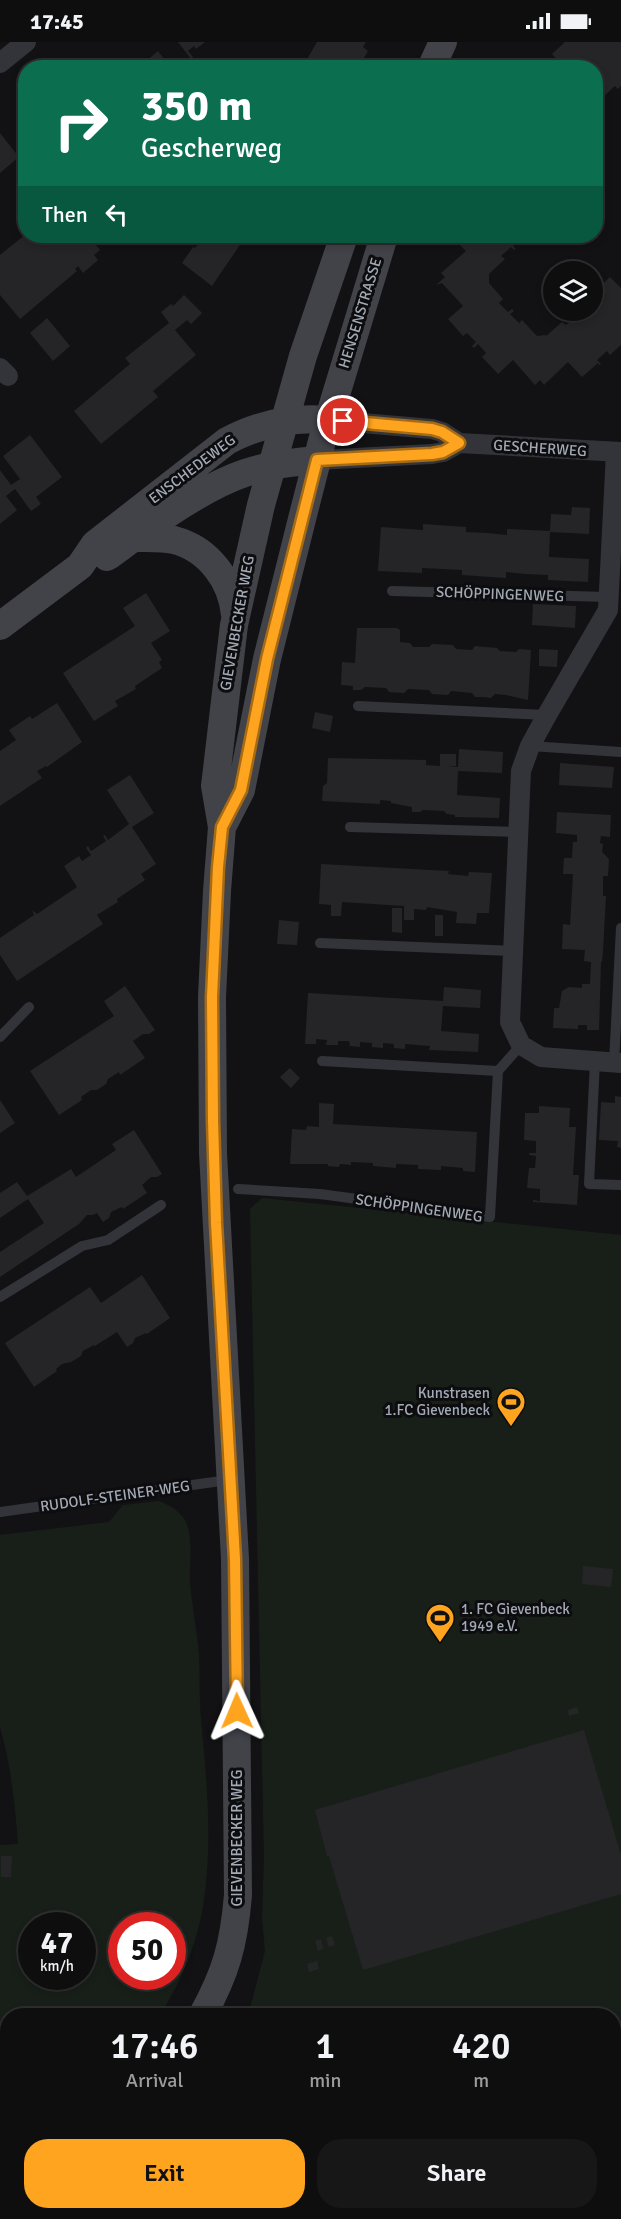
<!DOCTYPE html>
<html lang="en">
<head>
<meta charset="utf-8">
<style>
	:root { --surface:#0e0e0f; --page:#171718; --text:#f1f3f6; --muted:#9b9c9e; --line:#2e2e2f; --accent:#ffa41f }
	body { margin:0; font-family:Signika,sans-serif; background:var(--page); color:var(--text); height:100vh; display:flex; flex-direction:column; font-size:22px; white-space:nowrap }
	* { box-sizing:border-box; margin:0 }
	p { font-size:20px; color:var(--muted) }
	.icon { flex:none; width:33px; height:33px; fill:none; stroke:currentColor; stroke-width:2; stroke-linecap:round; stroke-linejoin:round }
	.map { position:relative; flex:1; overflow:hidden }
	.drawer { position:absolute; left:0px; top:1966px; width:621px; height:212px; display:flex; flex-direction:column; background:var(--surface); border-radius:24px 24px 0 0; box-shadow:0 3px 9px #0003,0 0 0 2px var(--line) }
	.drawer>* { flex:none }
	.top-card { position:absolute; left:18px; top:18px; width:585px; height:183px; border-radius:24px; box-shadow:0 3px 9px #0003,0 0 0 2px var(--line); background:#0b6e4f; color:#fff; overflow:hidden }
	.tools { position:absolute; left:543px; top:219px; display:grid; gap:12px }
	.tools a { display:grid; place-items:center; width:60px; height:60px; border-radius:50%; background:var(--surface); box-shadow:0 3px 9px #0003,0 0 0 2px var(--line); font-size:30px }
	.speed { position:absolute; left:18px; top:1870px; display:flex; gap:12px; font-size:30px; font-weight:700; text-align:center }
	.speed>* { display:grid; place-content:center; width:78px; height:78px; border-radius:50%; background:var(--surface); box-shadow:0 3px 9px #0003,0 0 0 2px var(--line); line-height:1 }
	.speed small { font-size:15px; font-weight:400 }
	.speed .limit { border:9px solid #d22; background:#fff; color:#111 }
	.pin { position:absolute; display:grid; place-items:center; width:51px; height:51px; color:#fff; margin:-26px; border:3px solid #fff; border-radius:50%; box-shadow:0 2px 6px #0007 }
	.me { position:absolute; width:66px; margin:-33px; rotate:359deg; stroke-linejoin:round; filter:drop-shadow(0 0 4px #0008) }
	.turn { display:flex; align-items:center; gap:21px; height:126px; padding:0 24px; font-size:27px }
	.turn .icon { width:78px; height:78px; stroke-width:2.5 }
	.turn b { display:block; font-size:42px; line-height:51px }
	.then { display:flex; align-items:center; height:57px; padding:0 24px; background:#0003; gap:12px; font-size:22px }
	.eta { display:flex; justify-content:space-evenly; align-items:center; height:102px; text-align:center }
	.eta b { font-size:36px; font-weight:600; line-height:42px }
	.primary-button { display:flex; gap:12px; margin-top:auto; padding:12px 24px }
	.primary-button a { flex:1; height:69px; border-radius:24px; background:var(--accent); color:#111; font-size:24px; font-weight:600; line-height:69px; text-align:center }
	.primary-button a+a { background:var(--page); color:var(--text) }
	.status { display:flex; justify-content:space-between; align-items:center; height:42px; padding:0 30px; background:var(--surface); direction:ltr }
	.status svg { height:16px; fill:currentColor }
	.map>svg:first-child { display:block }
	.green { fill:#181f18; fill-rule:evenodd }
	.lines { fill:none; stroke-linecap:round; stroke-linejoin:round }
	.stream { stroke:#273239; stroke-width:8 }
	.building { fill:#252528 }
	.lane { stroke:#333439; stroke-width:10 }
	.street { stroke:#333439; stroke-width:20 }
	.secondary { stroke:#414349; stroke-width:28 }
	.route-casing { stroke:#a66b14; stroke-width:15 }
	.route { stroke:#ffa41f; stroke-width:10 }
	.labels { text-anchor:middle; dominant-baseline:central; stroke-width:6; stroke-linejoin:round; paint-order:stroke }
	.street-label { font-size:15px; fill:#a2aab6; stroke:#0d0d0f }
	.poi-label { font-size:15px; fill:#a2aab6; stroke:#0d0d0f; text-anchor:end }
</style>
</head>
<body>
<div class="status"><b>17:45</b><svg viewBox="0 0 49 12"><path d="M0 12V9h3v3zM5 12V6h3v6zM10 12V3h3v9zM15 12V0h3v12zM26 1h20v11H26zM47 4h2v5h-2z"/></svg></div>
<div class="map">
<svg width="621" height="2177" viewBox="0 0 621 2177">
	<rect width="100%" height="100%" fill="#121214"/>
	<path class="green" d="M262,1156L621,1193V2177H126L128,2170H614V1974H248L265,1909L262,1877L264,1815L250,1167Z
		M159,1459C169,1463 179,1468 185,1478C194,1496 189,1521 190,1541C192,1565 197,1589 199,1613C200,1635 199,1656 201,1677C207,1740 213,1802 203,1864C197,1902 180,1943 159,1974H8V2170L49,2171L48,2177H0V1803L18,1802C15,1763 11,1723 0,1685V1493L109,1480L123,1463ZM32,1884H82V1935H32ZM122,1884H172V1935H122Z"/>
	<g class="lines">
		<path class="stream" d="M356,2170L357,2177"/>
	</g>
	<path class="building" d="M178,0H205L196,7L194,4L188,9L193,15L191,17Z
		M317,0H366L363,5L368,9L361,21L355,17L350,26H302Z
		M565,0H621V44L618,47L615,44L604,54L596,45V26H564L552,12Z
		M158,9L171,26H144L148,22L146,19Z
		M0,91L19,115L0,131Z
		M26,192V194H83L88,200L91,197L100,208L94,213L98,218L83,231L78,224L75,227L77,229L20,277L0,253V213Z
		M205,194H246L212,244L182,221L193,205L195,206Z
		M451,194H524L513,204L516,207L514,208L511,205L501,214L505,217L489,232V241L503,257L499,261L508,270L512,267L514,269L510,272L519,281L522,278L537,294L545,293L546,294L562,280L566,283L575,275L572,271L574,269L577,273L582,268H592V252L610,235L621,246V303L610,313L607,309L597,318L601,322L599,323L598,321L582,335L568,320L544,343L540,338L535,343L513,318L498,332L482,315L486,311L478,302L474,306L472,304L476,300L467,291L463,294L448,277L463,264L442,241L436,243L445,235L441,231L466,209Z
		M184,253L202,271L191,282L187,278L175,288L196,313L153,349L158,355L101,402L74,369L130,322L125,316L169,281L161,270L171,262L173,264Z
		M47,276L70,304L53,319L30,291Z
		M30,393L62,435L36,455L41,462L31,469L15,447L6,454L17,468L0,482V428L11,443L20,437L3,414Z
		M572,465L590,466L589,492L550,490L549,515L589,517L588,540L548,538V533L526,532L506,530V536L462,533V528L422,526V531L378,529L381,485L423,488V482L466,485V490L487,491L507,493V487L550,489L551,472L571,473Z
		M146,551L170,589L151,601L162,618L159,620L162,626L135,644L136,647L115,659L118,664L94,679L63,631L135,584L123,566Z
		M533,562L576,564L575,586L532,583Z
		M357,586H397L400,588V600L410,601L413,605H429L432,602L453,603L456,607L472,608L475,604L497,606L500,609L516,610L519,607L531,608L528,658L506,653L495,652L491,656L483,655H475L472,651L451,649L448,653L432,652L429,648L408,647L404,651L389,650L386,646L365,645L361,648H353V644L341,643L342,620L355,621Z
		M539,607L558,608L557,625L539,624Z
		M57,661L82,700L47,725L46,724L37,729L42,736L0,764V709L16,698L9,688L30,674L32,677Z
		M315,670L333,674L330,690L312,686Z
		M459,707L503,710L502,731L458,729L457,753L500,756L499,776L455,775V773L447,772L444,769L423,768L420,770H412V765L391,761V759L380,758V762L322,759L323,744L327,741L328,716L426,718V723L440,724V712H456V724H448L458,725Z
		M560,721L614,725L612,746L559,743Z
		M130,733L154,771L132,785L156,822L141,832L145,838L117,857L118,860L97,873L103,882L17,939L0,913V896L34,873L32,868L37,872L77,845L64,824L79,814L82,819L91,813L86,806L88,804L91,809L106,799L103,794L105,793L108,798L129,782L107,748Z
		M557,770L611,773L610,795L601,794L600,801L603,802L602,810L609,817L608,834H603V854H606L603,909L602,920H601L599,988H587V983H578V987L553,986L554,966H559L562,949L569,945L582,946V942H590L591,920L584,919L585,908L562,907L563,882L570,883L573,832H563L564,816H572L573,800H577V793L556,791Z
		M321,822L449,829L448,832L468,834L469,830L492,831L489,871H477L476,882L456,881L457,870L427,865L426,868L414,867V878H404V864L342,860L341,874H331V863L319,862Z
		M392,866H402V891L392,890Z
		M435,873H443V894H435Z
		M279,878L299,880L297,903L277,902Z
		M125,944L155,988L149,992H143L133,999L145,1016L120,1033L119,1030L108,1037L106,1042L97,1048H91L81,1055L82,1058L59,1073L30,1029L114,974L104,959Z
		M444,945L481,948L480,966L443,964L441,989L479,992L478,1010L429,1008L430,1004L417,1003L405,1002V1007L394,1006V1002L383,1001V1006L372,1005V1001L360,1000V1005L350,1004L349,999H338V1003H326L327,998L316,997V1002H305L308,951L443,959Z
		M290,1026L300,1036L291,1046L280,1035Z
		M615,1054L621,1055V1106L617,1105L618,1099L599,1098L601,1060L615,1061Z
		M0,1058L15,1081L0,1091Z
		M319,1061L334,1062L333,1082L477,1090L475,1130L463,1129V1126L441,1124V1128L418,1127V1123L396,1122V1126L373,1124V1121L351,1120V1123L340,1122L339,1125L328,1124V1122H290L292,1087L306,1088L307,1084L319,1085Z
		M539,1064L570,1066L569,1085H576L573,1133H579L577,1163L533,1160V1158L540,1159V1147L527,1146L529,1126H535L536,1114L529,1113V1111H536V1099L524,1098L525,1071H539Z
		M134,1088L162,1132L157,1135H151L142,1143L147,1151L123,1167L122,1165L111,1170L109,1176L103,1180L97,1171L93,1173H87L79,1182L0,1235V1210L44,1181L28,1157L0,1176V1151L17,1140L27,1154L71,1127L76,1135L116,1108L112,1102Z
		M142,1233L170,1276L147,1292L146,1291L135,1296L133,1301L127,1305L117,1290L95,1304L94,1303L83,1309L81,1314L71,1320L62,1322L56,1327L57,1329L34,1345L5,1301L90,1245L101,1261Z
		M583,1524L613,1527L611,1545L582,1542Z
		M577,1665L579,1671L569,1674L568,1668Z
		M584,1688L621,1813V1852L363,1928L329,1814H327L315,1768Z
		M1,1814H12L11,1835H1Z
		M332,1894L335,1903L329,1905L326,1896Z
		M321,1897L323,1907L318,1909L315,1899Z
		M317,1919L319,1927L309,1930L307,1922Z"/>
	<g class="lines">
		<path class="lane" d="M392,549L608,555
			M358,664L547,673
			M530,704L621,710
			M350,785L518,790
			M320,901L513,909
			M0,995L29,965
			M322,1019L498,1029
			M595,1019L589,1142L621,1143
			M614,1020L621,886
			M238,1147L320,1152L490,1175L498,1029L521,1003
			M0,1255L82,1204L108,1198L161,1163
			M0,1470L228,1438"/>
		<path class="street" d="M0,21L26,0
			M0,326L8,334
			M328,378L432,387L442,390L459,401
			M616,410L608,568L547,673L530,704L521,729L510,980L521,1003L541,1015L621,1021
			M317,418L432,412L443,410L459,401L621,410"/>
		<path class="secondary" d="M431,26L443,0
			M133,496C147,496 161,495 174,498C209,507 232,539 235,573
			M107,515C146,487 200,446 245,431C268,423 293,420 317,418
			M0,584L80,524L95,502L227,399C259,382 293,375 328,378
			M222,785L241,748L267,617L302,477L322,399L384,194
			M202,1974C226,1931 234,1902 238,1853L235,1517L213,1111L212,955L217,849L222,785L215,744L234,583L261,463L303,314L344,194
			M83,2177L84,2170"/>
	</g>
	<g class="lines">
		<g class="route-casing">
			<path id="route" d="M237,1669L235,1517L216,1181L213,1078L212,955L218,825L222,785L241,748L267,617L317,418L432,412L443,410L459,401L442,390L432,387L343,379"/>
		</g>
		<use href="#route" class="route"/>
	</g>
	<defs>
		<g id="stadium-pin" transform="scale(1.5)"><path d="M0 17L-7.5 6A9.5 9.5 0 1 1 7.5 6Z" fill="#ffa41f" stroke="#0d0d0f"/><path d="M0-5a6.5 5 0 1 0 0 10a6.5 5 0 1 0 0-10ZM-3.5-1.8h7v3.6h-7Z" fill="#111"/></g>
	</defs>
	<g fill-rule="evenodd">
		<use href="#stadium-pin" x="511" y="1360"/>
		<use href="#stadium-pin" x="440" y="1576"/>
	</g>
	<g class="labels">
		<g class="street-label">
			<text transform="translate(360 271) rotate(-73)">HENSENSTRASSE</text>
			<text transform="translate(540 406) rotate(4)">GESCHERWEG</text>
			<text transform="translate(192 427) rotate(-37)">ENSCHEDEWEG</text>
			<text transform="translate(500 552) rotate(2)">SCHÖPPINGENWEG</text>
			<text transform="translate(237 581) rotate(-80)">GIEVENBECKER WEG</text>
			<text transform="translate(419 1166) rotate(8)">SCHÖPPINGENWEG</text>
			<text transform="translate(115 1454) rotate(-8)">RUDOLF-STEINER-WEG</text>
			<text transform="translate(237 1796) rotate(-90)">GIEVENBECKER WEG</text>
		</g>
		<g class="poi-label">
			<text x="490" y="1351">Kunstrasen<tspan x="490" dy="17">1.FC Gievenbeck</tspan></text>
			<text x="461" y="1567" text-anchor="start">1. FC Gievenbeck<tspan x="461" dy="17">1949 e.V.</tspan></text>
		</g>
	</g>
</svg>
<div class="tools">
<a><svg class="icon" aria-label="layers" viewBox="0 0 24 24"><path d="M12 4l9 5-9 5-9-5zM3 14l9 5 9-5"/></svg></a>
</div>
<div class="speed"><div>47<small>km/h</small></div><div class="limit">50</div></div>
<div class="pin" style="left:343px;top:379px;background:#d93025"><svg class="icon" aria-label="arrive" viewBox="0 0 24 24"><path d="M6 21V4h12l-3 4 3 4H6"/></svg></div>
<svg class="me" style="left:237px;top:1669px" viewBox="-20 -20 40 40"><path d="M0-17L14 15 0 8-14 15z" fill="#ffa41f" stroke="#fff" stroke-width="4"/></svg>
<div class="top-card">
<div class="turn"><svg class="icon" aria-label="right" viewBox="0 0 24 24"><path d="M7 20v-9h11M14 6l5 5-5 5"/></svg><div><b>350 m</b>Gescherweg</div></div>
<div class="then">Then<svg class="icon" aria-label="left" viewBox="0 0 24 24"><path d="M17 20v-9H6M10 6l-5 5 5 5"/></svg></div>
</div>
<section class="drawer">
<div class="eta">
<div><b>17:46</b><p>Arrival</p></div>
<div><b>1</b><p>min</p></div>
<div><b>420</b><p>m</p></div>
</div>
<div class="primary-button"><a>Exit</a><a>Share</a></div>
</section>
</div>
</body>
</html>
